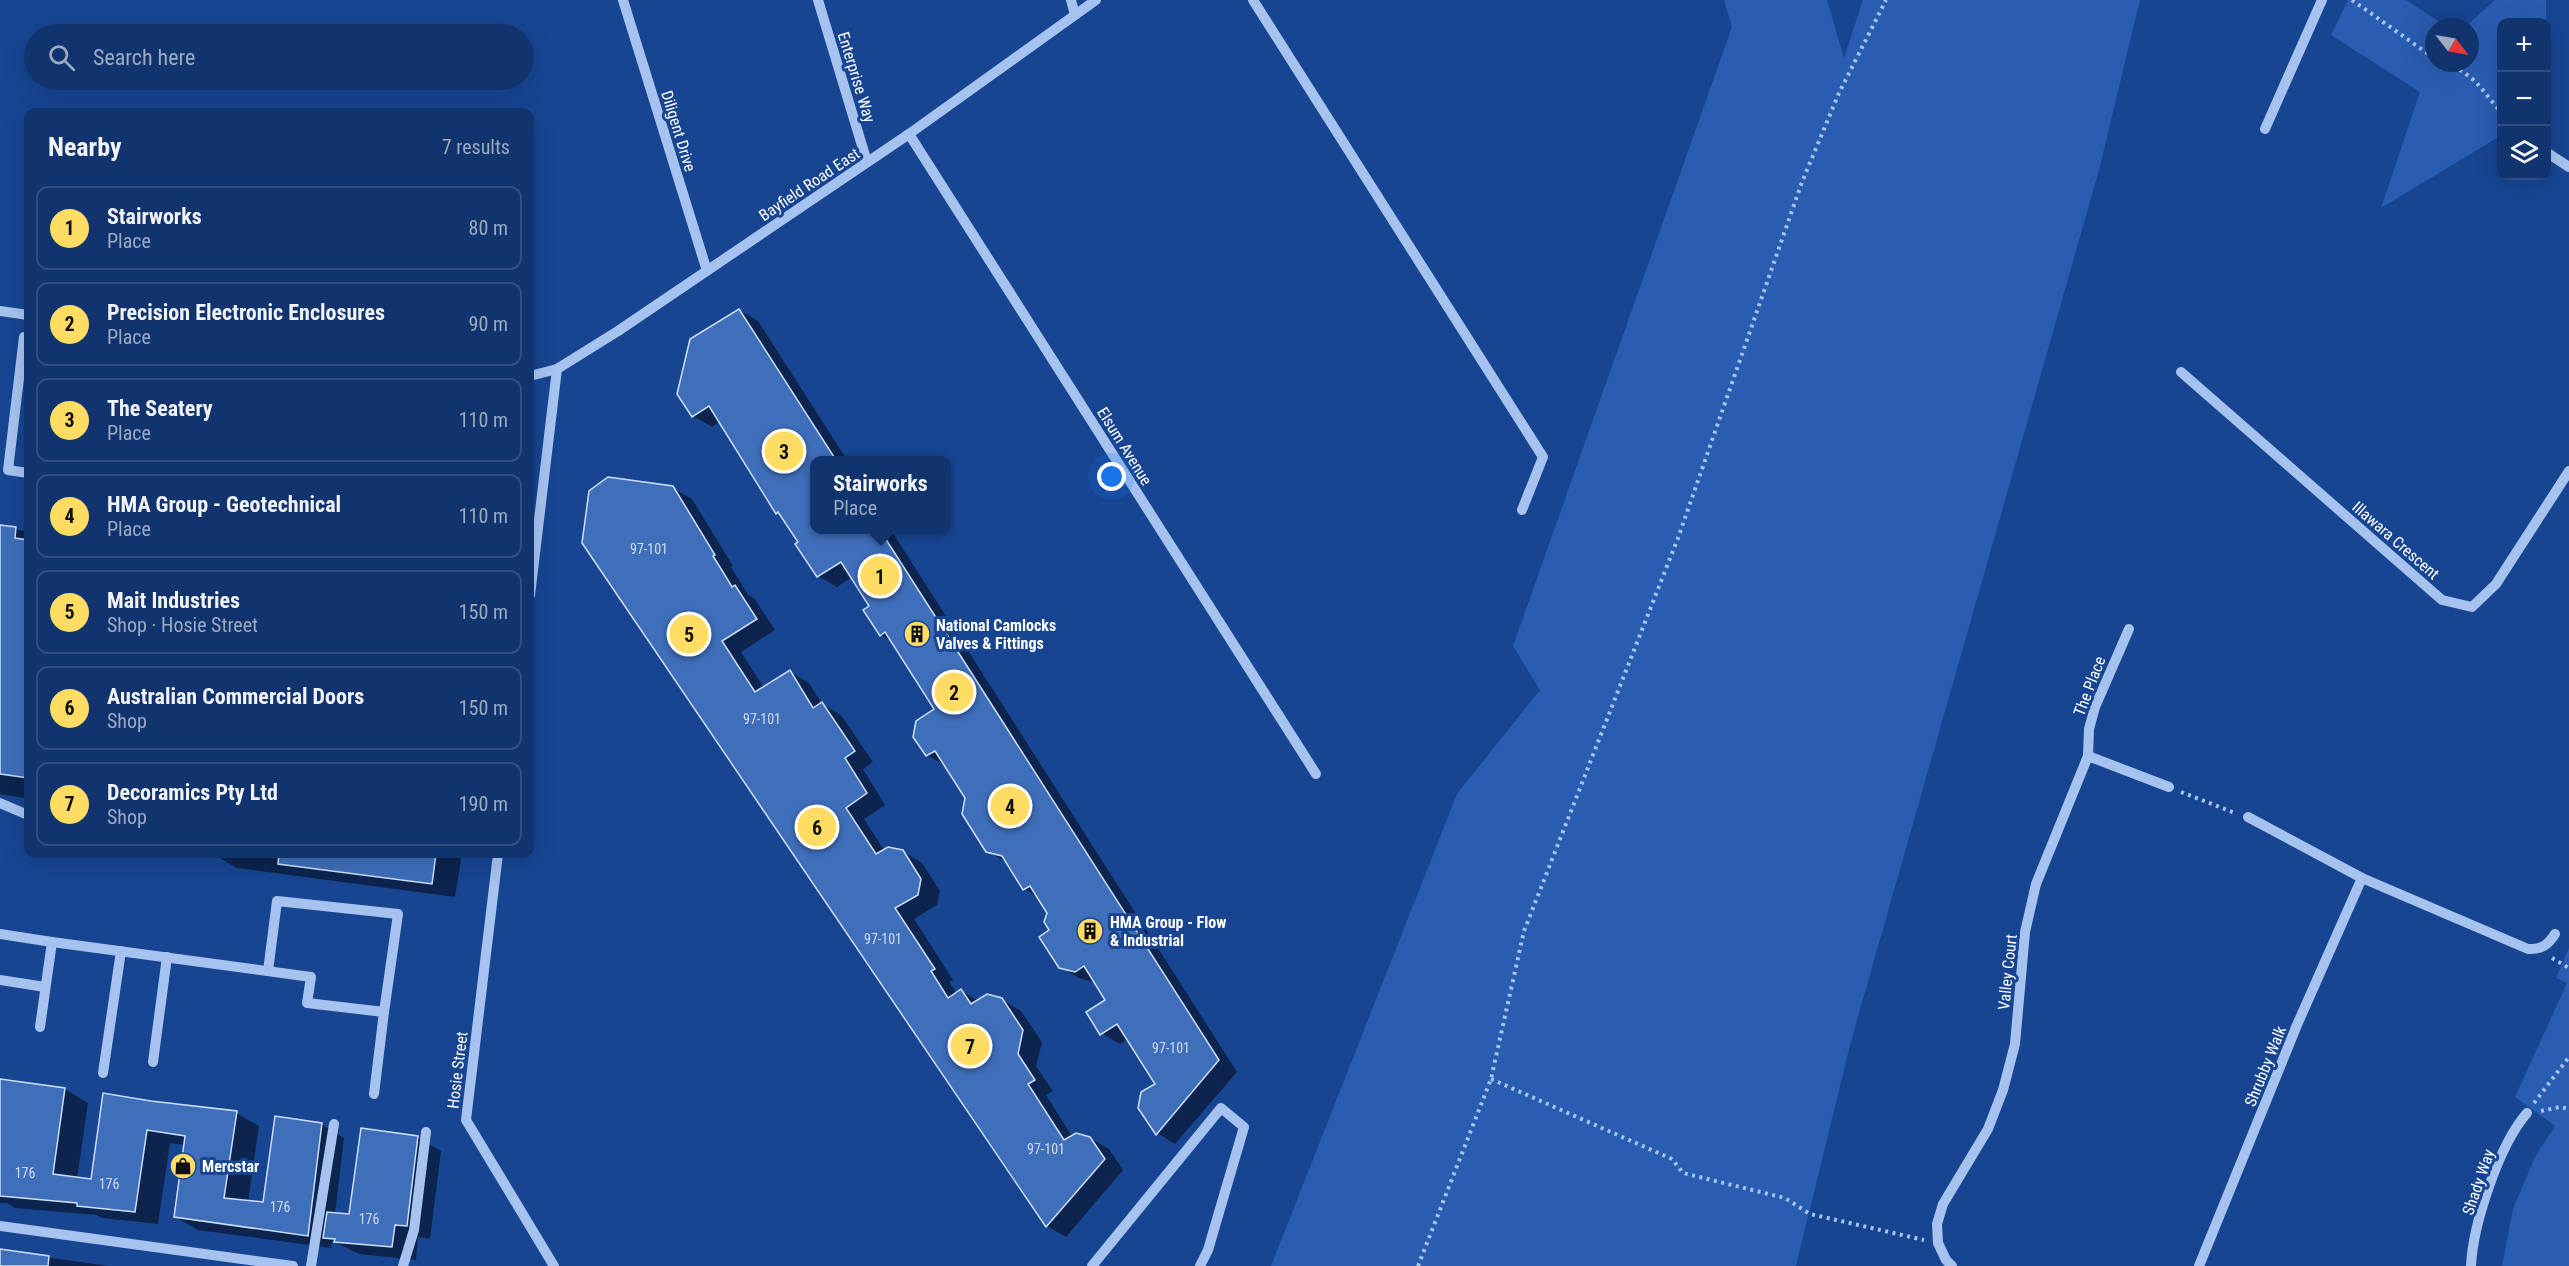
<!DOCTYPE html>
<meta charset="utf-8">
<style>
body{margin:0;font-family:"Roboto Condensed",sans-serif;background:#1a3c73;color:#f1f3f6}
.controls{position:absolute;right:18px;top:18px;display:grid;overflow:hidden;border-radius:12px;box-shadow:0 6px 24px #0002}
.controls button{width:54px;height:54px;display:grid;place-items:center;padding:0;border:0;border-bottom:2px solid #304f81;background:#11346e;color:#f1f3f6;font:30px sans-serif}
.compass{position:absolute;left:2425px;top:18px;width:54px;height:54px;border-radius:50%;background:#11346e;box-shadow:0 6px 24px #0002;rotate:121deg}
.you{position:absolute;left:1112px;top:477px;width:21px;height:21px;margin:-15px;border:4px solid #fff;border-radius:50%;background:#1a73e8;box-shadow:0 0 0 9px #1a73e833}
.badge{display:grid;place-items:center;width:39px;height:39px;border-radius:50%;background:#ffdd65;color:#111;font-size:20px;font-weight:700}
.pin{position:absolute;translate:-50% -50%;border:3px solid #fff;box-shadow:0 2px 6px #0006}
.popup{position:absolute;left:810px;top:456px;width:141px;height:78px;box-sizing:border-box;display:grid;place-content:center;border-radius:12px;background:#11346e;filter:drop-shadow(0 2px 4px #0005);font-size:20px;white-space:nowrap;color:#9caac2}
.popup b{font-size:22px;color:#f1f3f6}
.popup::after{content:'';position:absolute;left:50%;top:100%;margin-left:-12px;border:12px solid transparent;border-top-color:#11346e}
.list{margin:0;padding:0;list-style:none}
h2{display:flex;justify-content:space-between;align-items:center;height:78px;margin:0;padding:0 24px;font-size:26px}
h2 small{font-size:20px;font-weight:400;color:#9caac2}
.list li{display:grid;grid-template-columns:39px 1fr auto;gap:18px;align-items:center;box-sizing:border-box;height:84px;margin:0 12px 12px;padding:0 12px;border:2px solid #304f81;border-radius:12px}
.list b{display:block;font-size:22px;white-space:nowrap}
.list p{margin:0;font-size:20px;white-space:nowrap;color:#9caac2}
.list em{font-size:20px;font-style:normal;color:#9caac2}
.icon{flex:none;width:33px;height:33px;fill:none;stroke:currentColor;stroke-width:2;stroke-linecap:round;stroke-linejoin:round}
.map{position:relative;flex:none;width:2569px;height:1266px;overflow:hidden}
.search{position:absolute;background:#11346e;box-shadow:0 6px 24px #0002;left:24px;top:24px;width:510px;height:66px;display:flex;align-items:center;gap:15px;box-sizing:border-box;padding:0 21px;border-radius:33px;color:#9caac2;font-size:22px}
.panel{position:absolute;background:#11346e;box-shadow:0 6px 24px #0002;left:24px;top:108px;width:510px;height:750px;border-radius:12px}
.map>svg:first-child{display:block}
.green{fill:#295db1}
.shadow{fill:#0007}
.building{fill:#3f6eba;stroke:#cddffb;stroke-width:1.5}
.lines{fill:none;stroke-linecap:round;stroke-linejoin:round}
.path{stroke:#a6c3f0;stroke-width:4;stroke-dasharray:3 4.5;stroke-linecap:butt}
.minor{stroke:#a6c3f0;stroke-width:10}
.labels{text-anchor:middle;stroke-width:6;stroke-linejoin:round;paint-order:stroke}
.number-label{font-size:14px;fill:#cfdbee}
.street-label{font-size:16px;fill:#fff;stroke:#174592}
.poi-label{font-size:16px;font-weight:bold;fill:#fff;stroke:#174592;text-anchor:start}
</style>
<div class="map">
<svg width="2569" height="1266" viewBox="0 0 2569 1266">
<rect width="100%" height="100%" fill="#174592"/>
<!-- green -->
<g class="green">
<path d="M1724,0H1827L1844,58L1863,0H2140L2099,170L1850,1045L1796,1266H1271L1457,794L1540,690L1513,646L1732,27Z"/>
<path d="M2348,0H2406L2447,27H2434V63H2470V27H2465L2495,0H2546V22H2502V129L2497,138L2381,208L2420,92L2331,35Z"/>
<path d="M2569,948V1266H2502L2513,1209L2536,1155L2555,1126L2515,1097L2567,983L2556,978Z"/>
</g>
<!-- shadow -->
<g class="shadow">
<path d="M739,310L758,321L847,460H814V530H891L1237,1072L1175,1144L1157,1133V1085L1128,1039L1120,1044L1101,1033L1107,1000L1094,982L1079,978L1060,967L1048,912L1038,897L1025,889L1006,862L987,851L967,798L946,766L927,755L936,710L893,642L881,635L871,606L852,577L837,587L818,576L783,516L777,513L720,421L712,427L693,416Z"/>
<path d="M672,488L692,499L733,566L731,567L742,585L748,595L754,598L775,630L741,652L764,688L790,672L809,683L822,704L841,715L873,762L863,769L885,805L864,819L884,850L902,851L922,863L940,891L937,905L914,919L953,980L949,982L957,994L961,991L979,1001L1001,999L1021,1011L1042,1042L1036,1066L1053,1091L1046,1095L1072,1136L1090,1138L1109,1149L1123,1170L1066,1237L1047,1226L584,543Z"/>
<path d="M0,527L28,531V787L25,786L24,798L0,794Z"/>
<path d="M213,854H462L455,897L237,868Z"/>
<path d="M0,1081L65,1089L88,1103L77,1179L92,1181L150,1103L236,1113L259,1126L248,1202L264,1204L321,1124L344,1138L335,1214L350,1216L417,1137L441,1151L430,1239L418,1237L416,1260L359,1254L332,1241L331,1248L198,1230L175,1217L185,1145L170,1143L158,1224L102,1218L96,1215L15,1208L7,1203H0Z"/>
<path d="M0,1251L110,1266H0Z"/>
</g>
<!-- building -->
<g class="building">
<path d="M739,309L836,460H814V530H880L1219,1060L1156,1135L1138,1108L1141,1092L1155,1084L1117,1024L1100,1035L1086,1012L1105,1000L1084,966L1075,972L1059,968L1039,937L1049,930L1044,922L1047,913L1030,886L1023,890L1002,856L986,852L962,814L965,798L935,751L926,756L913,737L916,721L934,709L885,632L880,636L863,610L869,606L841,562L817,577L795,544L798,542L778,512L776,514L709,406L692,417L677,394L690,339Z"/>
<path d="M608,477L673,486L715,555L713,556L723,572L732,587L735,585L757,619L722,641L755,692L790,670L813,708L822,702L855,751L845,758L867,793L846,808L876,854L888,847L903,850L921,879L918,895L895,908L935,969L931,971L948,998L961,989L971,1004L987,994L1002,998L1023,1030L1018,1054L1035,1080L1028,1084L1064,1140L1076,1133L1090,1137L1105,1159L1046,1227L582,543L589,491Z"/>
<path d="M0,525L16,527L15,538L28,540V778L0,774Z"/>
<path d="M279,854H436L432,884L278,864Z"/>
<path d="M0,1079L65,1088L53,1174L91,1179L103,1093L151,1101L237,1111L224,1198L263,1202L275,1116L322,1123L308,1236L174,1217L185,1136L147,1130L135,1212L77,1206V1203L0,1196Z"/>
<path d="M361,1128L418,1136L407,1226L395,1225L392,1247L334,1242L335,1239L323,1238L327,1212L349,1214Z"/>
<path d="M0,1249L49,1256L48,1266H0Z"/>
</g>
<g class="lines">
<!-- path -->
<g class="path">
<path d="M2352,0L2434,58"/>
<path d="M2446,63C2478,77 2480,89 2502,113"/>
<path d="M2181,792L2235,813"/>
<path d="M2552,958L2569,968"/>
<path d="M1491,1079L1672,1159L1683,1173L1785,1198L1810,1214L1924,1240"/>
<path d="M2534,1103L2569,1057"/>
<path d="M2541,1111L2560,1107L2569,1109"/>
<path d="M1418,1266L1491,1079L1524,931L1678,538L1802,182L1839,93L1886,0"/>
</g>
<!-- minor -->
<g class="minor">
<path d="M623,0L707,271"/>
<path d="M818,0L867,162"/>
<path d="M1071,0L1075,15"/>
<path d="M1253,0L1543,457L1522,510"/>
<path d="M2265,129L2322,0"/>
<path d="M909,134L1316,774"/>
<path d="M2546,152L2569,167"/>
<path d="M0,311L28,315"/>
<path d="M24,337L8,470L28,473"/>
<path d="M2181,372L2442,600L2472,607L2496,584L2569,471"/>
<path d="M530,376L557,369L618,331L909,134L1096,0"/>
<path d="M530,595L557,369"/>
<path d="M2088,756L2089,729L2095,707L2129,629"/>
<path d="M0,803L28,815"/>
<path d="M2248,817L2362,878L2528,949C2541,950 2548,945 2555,934"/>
<path d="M498,854L466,1120L554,1266"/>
<path d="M0,934L52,942L40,1027"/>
<path d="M52,942L311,977L307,1003L384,1012L374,1094"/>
<path d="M268,971L277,901L398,914L384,1012"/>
<path d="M0,980L45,987"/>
<path d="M153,1062L167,957"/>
<path d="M103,1073L121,951"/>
<path d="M0,1226L293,1266"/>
<path d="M311,1266L334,1124"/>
<path d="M403,1266L414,1230L426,1132"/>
<path d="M1092,1266L1221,1108L1244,1127L1208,1250L1200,1266"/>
<path d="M1952,1266L1946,1260L1938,1243L1937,1224L1943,1204L1988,1129L2003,1090L2015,1044L2025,932L2036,884L2088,756L2169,787"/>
<path d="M2199,1266L2297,1025L2362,878"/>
<path d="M2471,1266C2473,1224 2499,1145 2527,1113"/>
</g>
</g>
<!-- icons -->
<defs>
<symbol id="building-disc" viewBox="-11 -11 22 22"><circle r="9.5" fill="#ffdd65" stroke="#174592"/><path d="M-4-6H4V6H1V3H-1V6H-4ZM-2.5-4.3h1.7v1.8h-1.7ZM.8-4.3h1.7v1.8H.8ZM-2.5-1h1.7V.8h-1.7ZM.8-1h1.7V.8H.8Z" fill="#111"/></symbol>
<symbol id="shop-disc" viewBox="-11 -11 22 22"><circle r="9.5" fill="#ffdd65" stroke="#174592"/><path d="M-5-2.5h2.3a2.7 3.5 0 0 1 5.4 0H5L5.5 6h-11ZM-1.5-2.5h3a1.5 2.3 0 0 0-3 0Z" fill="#111"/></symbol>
</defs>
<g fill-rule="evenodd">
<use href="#building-disc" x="902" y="619" width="30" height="30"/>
<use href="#building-disc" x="1075" y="916" width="30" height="30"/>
<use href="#shop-disc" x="168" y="1151" width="30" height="30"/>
</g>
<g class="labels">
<!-- number labels -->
<g class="number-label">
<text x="649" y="554">97-101</text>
<text x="762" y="724">97-101</text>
<text x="883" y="944">97-101</text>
<text x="1171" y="1053">97-101</text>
<text x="1046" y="1154">97-101</text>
<text x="25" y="1178">176</text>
<text x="109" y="1189">176</text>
<text x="280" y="1212">176</text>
<text x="369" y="1224">176</text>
</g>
<!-- street labels -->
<g class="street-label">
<text transform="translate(857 77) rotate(73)" y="6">Enterprise Way</text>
<text transform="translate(679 131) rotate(73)" y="6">Diligent Drive</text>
<text transform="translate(809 184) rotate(-34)" y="6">Bayfield Road East</text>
<text transform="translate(1125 446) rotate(58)" y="6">Elsum Avenue</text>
<text transform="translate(2396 540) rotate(41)" y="6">Illawara Crescent</text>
<text transform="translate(2089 686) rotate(-69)" y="6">The Place</text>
<text transform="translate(2007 972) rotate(-84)" y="6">Valley Court</text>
<text transform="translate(2265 1066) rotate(-68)" y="6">Shrubby Walk</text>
<text transform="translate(457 1070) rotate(-83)" y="6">Hosie Street</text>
<text transform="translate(2478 1182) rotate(-71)" y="6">Shady Way</text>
</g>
<!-- poi labels -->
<g class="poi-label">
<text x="936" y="631">National Camlocks<tspan x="936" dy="18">Valves &amp; Fittings</tspan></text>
<text x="1110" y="928">HMA Group - Flow<tspan x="1110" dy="18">&amp; Industrial</tspan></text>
<text x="202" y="1172">Mercstar</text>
</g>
</g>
</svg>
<div class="controls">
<button>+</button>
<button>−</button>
<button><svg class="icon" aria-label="layers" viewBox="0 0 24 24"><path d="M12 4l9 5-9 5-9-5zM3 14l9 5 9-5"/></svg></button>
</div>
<svg class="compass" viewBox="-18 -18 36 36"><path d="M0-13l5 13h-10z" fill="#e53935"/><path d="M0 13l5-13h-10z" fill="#9caac2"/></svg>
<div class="you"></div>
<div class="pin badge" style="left:880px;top:576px">1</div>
<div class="popup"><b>Stairworks</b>Place</div>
<div class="pin badge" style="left:954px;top:692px">2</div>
<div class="pin badge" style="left:784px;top:451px">3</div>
<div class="pin badge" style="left:1010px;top:806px">4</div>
<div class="pin badge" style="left:689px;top:634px">5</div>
<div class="pin badge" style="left:817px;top:827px">6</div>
<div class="pin badge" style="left:970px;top:1046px">7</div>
<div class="search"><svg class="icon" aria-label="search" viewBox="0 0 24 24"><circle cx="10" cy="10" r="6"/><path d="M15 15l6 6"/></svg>Search here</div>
<section class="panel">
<h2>Nearby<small>7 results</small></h2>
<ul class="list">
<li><span class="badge">1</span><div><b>Stairworks</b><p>Place</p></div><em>80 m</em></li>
<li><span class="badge">2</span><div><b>Precision Electronic Enclosures</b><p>Place</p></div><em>90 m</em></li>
<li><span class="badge">3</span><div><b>The Seatery</b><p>Place</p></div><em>110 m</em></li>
<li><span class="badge">4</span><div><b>HMA Group - Geotechnical</b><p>Place</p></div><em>110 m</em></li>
<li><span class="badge">5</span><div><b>Mait Industries</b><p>Shop · Hosie Street</p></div><em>150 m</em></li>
<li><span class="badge">6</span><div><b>Australian Commercial Doors</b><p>Shop</p></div><em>150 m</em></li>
<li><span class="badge">7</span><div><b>Decoramics Pty Ltd</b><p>Shop</p></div><em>190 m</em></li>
</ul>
</section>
</div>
